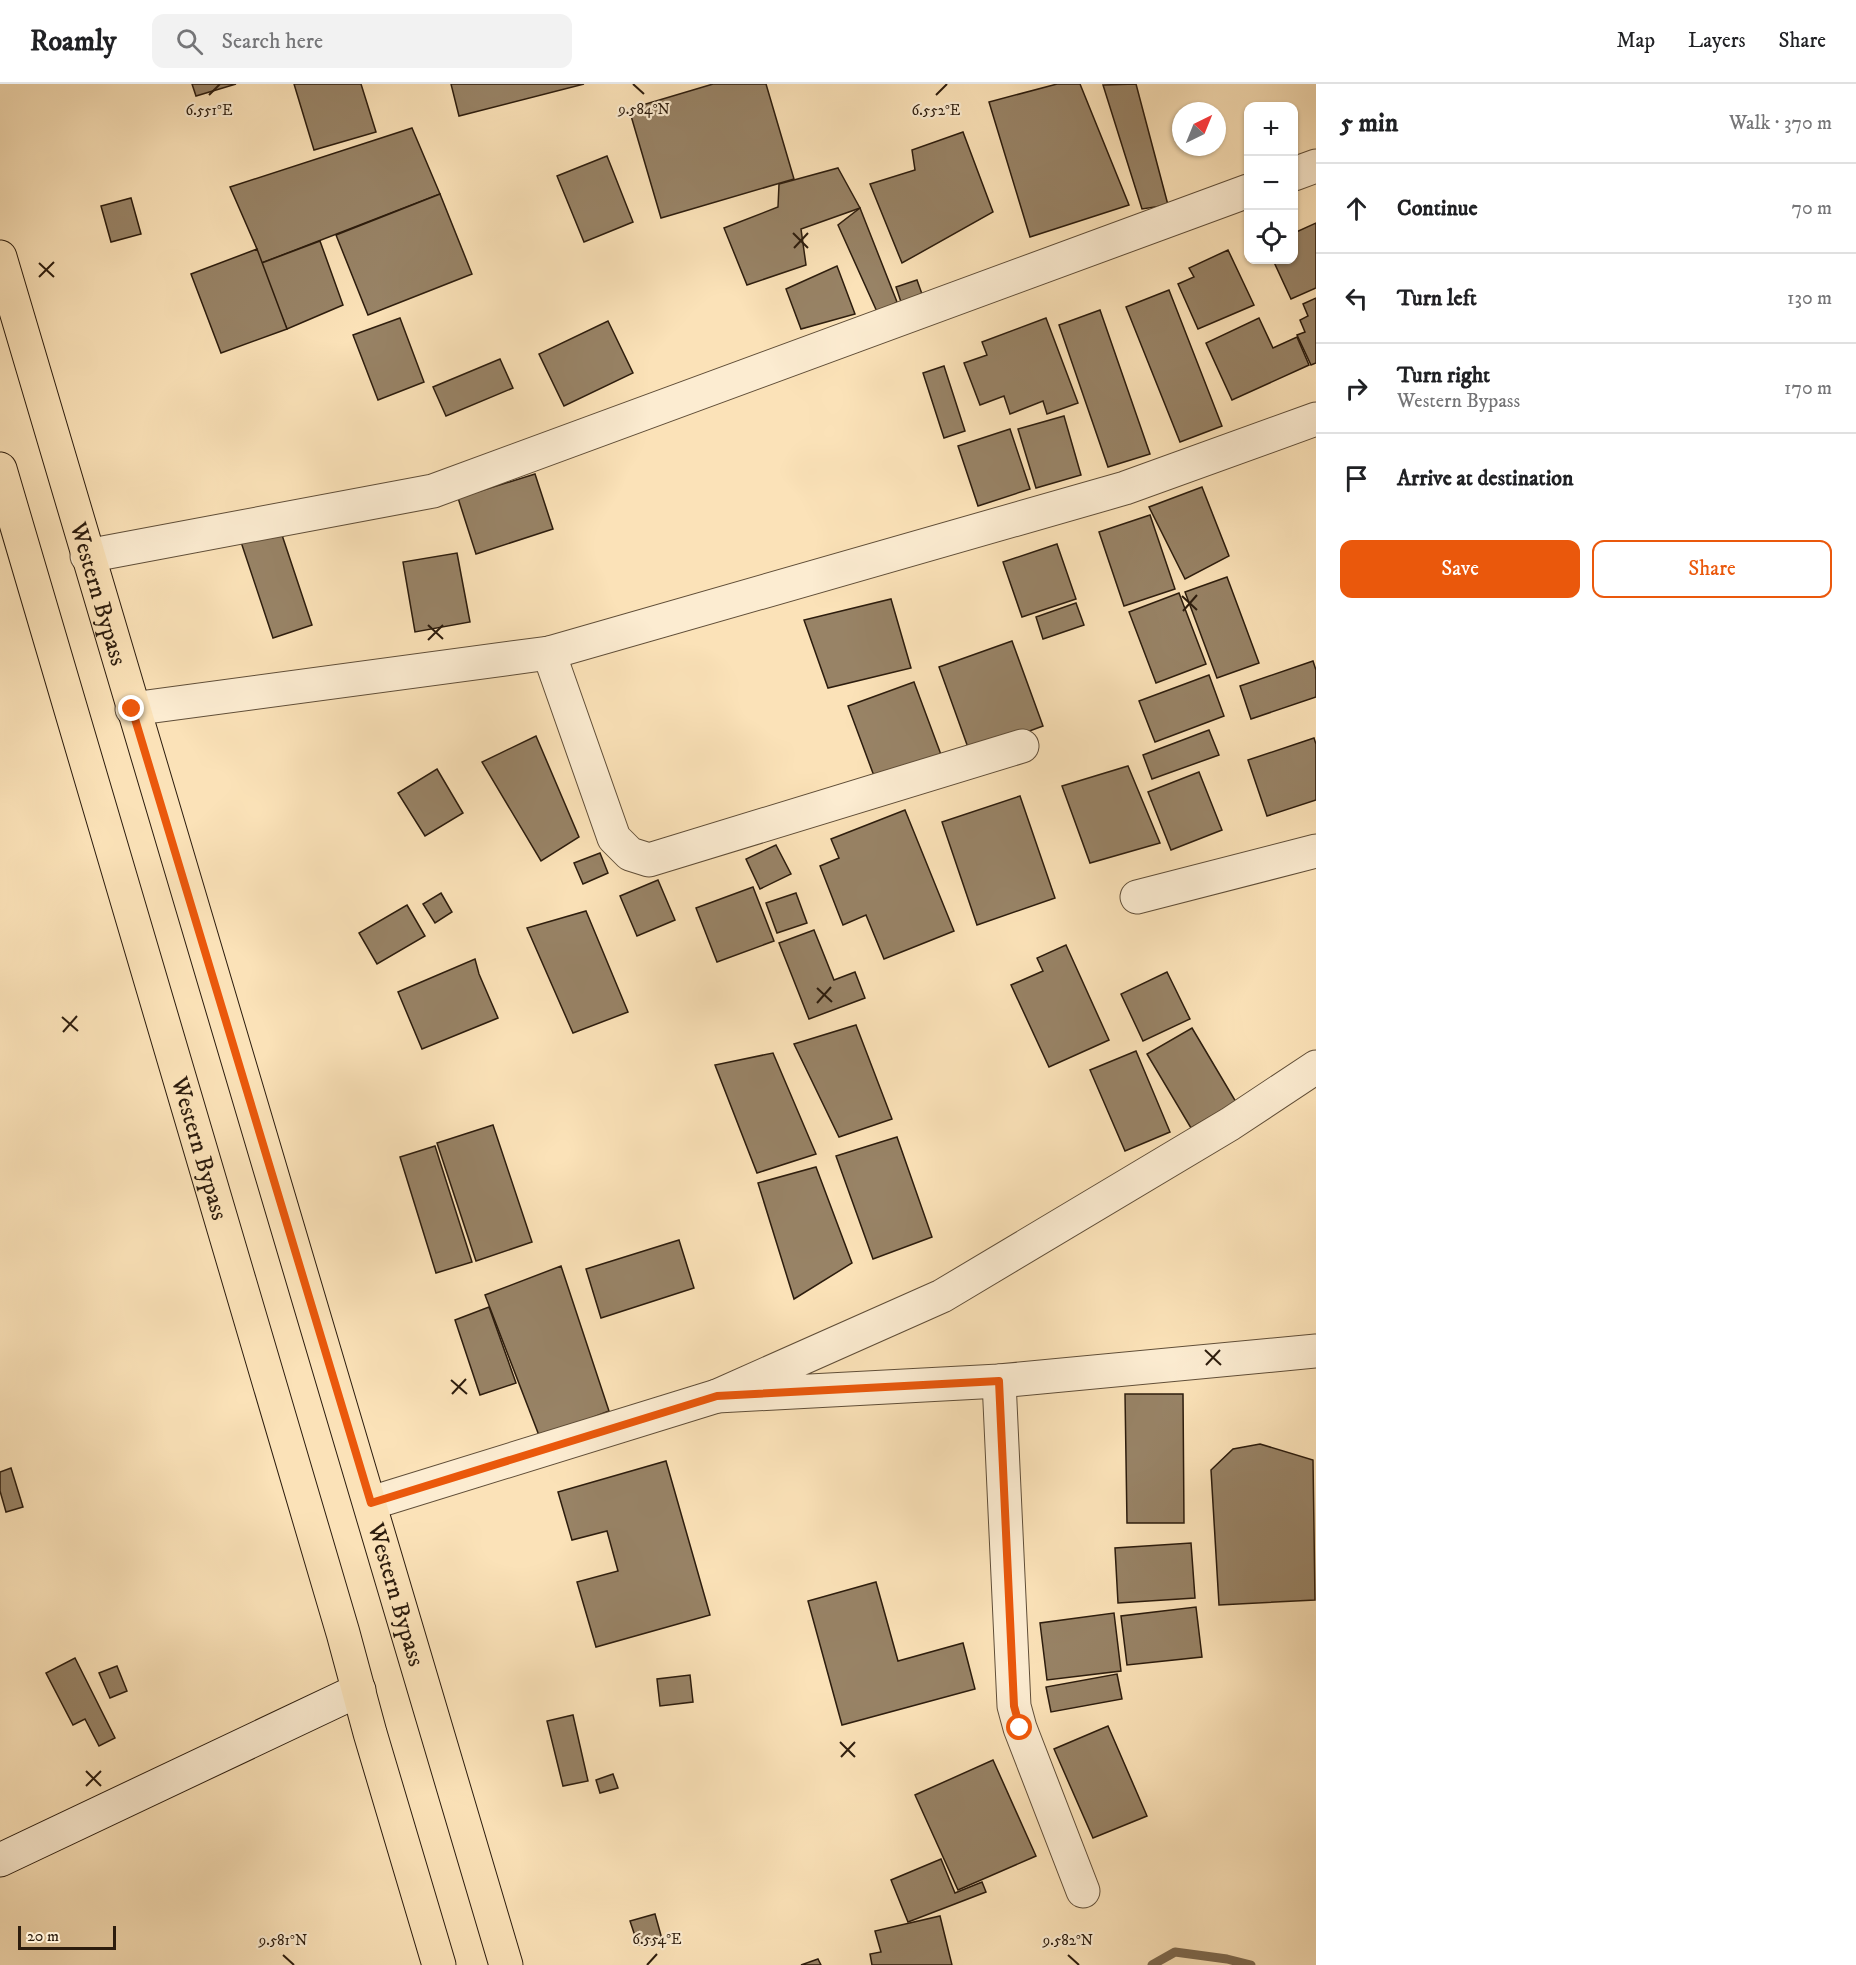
<!DOCTYPE html>
<meta charset="utf-8">
<style>
body{margin:0;font-family:"IM FELL DW Pica",serif;background:#f2f2f2;color:#202124}
.controls{position:absolute;right:18px;top:18px;display:grid;overflow:hidden;border-radius:12px;box-shadow:0 2px 4px #0004}
.controls button{width:54px;height:54px;display:grid;place-items:center;padding:0;border:0;border-bottom:2px solid #e0e0e0;background:#fff;color:#202124;font:30px sans-serif}
.compass{position:absolute;left:1172px;top:18px;width:54px;height:54px;border-radius:50%;background:#fff;box-shadow:0 2px 4px #0004;rotate:43deg}
.scale{position:absolute;left:18px;bottom:15px;width:98px;box-sizing:border-box;padding-left:6px;border:3px solid #2c1c0d;border-top:0;font-size:16px;line-height:21px;white-space:nowrap;color:#2c1c0d;-webkit-text-stroke:4px #fcecd1;paint-order:stroke}
.stop{position:absolute;width:18px;height:18px;margin:-14px;border:4px solid #ea580c;border-radius:50%;background:#fff}
.stop.end{background:#ea580c;border-color:#fff;box-shadow:0 2px 6px #0008}
.list{margin:0;padding:0;list-style:none}
h2{display:flex;justify-content:space-between;align-items:center;height:78px;margin:0;padding:0 24px;font-size:26px}
h2 small{font-size:20px;font-weight:400;color:#757577}
.list li{display:grid;grid-template-columns:39px 1fr auto;gap:18px;align-items:center;box-sizing:border-box;height:90px;padding:0 24px;border-top:2px solid #e0e0e0}
.list b{display:block;font-size:22px;white-space:nowrap}
.list p{margin:0;font-size:20px;white-space:nowrap;color:#757577}
.list em{font-size:20px;font-style:normal;color:#757577}
.actions{display:flex;gap:12px;padding:18px 24px}
.actions a{flex:1;padding:14px 0;border:2px solid #ea580c;border-radius:12px;text-align:center;font-size:21px;color:#ea580c}
.actions .main{background:#ea580c;color:#fff}
.icon{flex:none;width:33px;height:33px;fill:none;stroke:currentColor;stroke-width:2;stroke-linecap:round;stroke-linejoin:round}
.map{position:relative;flex:none;width:1316px;height:1881px;overflow:hidden}
header{display:flex;align-items:center;gap:36px;box-sizing:border-box;height:84px;padding:0 30px;background:#fff;border-bottom:2px solid #e0e0e0}
header strong{font-size:28px}
nav{display:flex;gap:33px;margin-inline-start:auto;font-size:21px}
.search{width:420px;height:54px;background:#f2f2f2;display:flex;align-items:center;gap:15px;box-sizing:border-box;padding:0 21px;border-radius:12px;color:#757577;font-size:22px}
main{display:flex}
aside{flex:1;background:#fff}
.map>svg:first-child{display:block}
.lines{fill:none;stroke-linecap:round;stroke-linejoin:round}
.stream{stroke:#7e6b51;stroke-width:9}
.building{fill:#988366;stroke:#2c1c0d;stroke-width:1.5}
.street-casing{stroke:#604e38;stroke-width:35}
.secondary-casing{stroke:#2c1c0d;stroke-width:35}
.primary-casing{stroke:#2c1c0d;stroke-width:35}
.street{stroke:#fcecd1;stroke-width:33}
.secondary{stroke:#fcecd1;stroke-width:33}
.primary{stroke:#fbe2b8;stroke-width:33}
.route{stroke:#ea580c;stroke-width:8}
.ticks{fill:none;stroke:#2c1c0d;stroke-width:2}
.labels{text-anchor:middle;stroke-width:4.5;stroke-linejoin:round;paint-order:stroke}
.street-label{font-size:24px;fill:#2c1c0d;stroke:#fcecd1}
.ticks-label{font-size:15px;text-anchor:middle;fill:#2c1c0d;stroke:#fcecd1;stroke-width:4.5;stroke-linejoin:round;paint-order:stroke}
</style>
<header>
<strong>Roamly</strong>
<div class="search"><svg class="icon" aria-label="search" viewBox="0 0 24 24"><circle cx="10" cy="10" r="6"/><path d="M15 15l6 6"/></svg>Search here</div>
<nav><a>Map</a><a>Layers</a><a>Share</a></nav>
</header>
<main>
<div class="map">
<svg width="1316" height="1881" viewBox="0 0 1316 1881">
<rect width="100%" height="100%" fill="#fbe2b8"/>
<filter id="stains"><feTurbulence type="fractalNoise" baseFrequency=".00333" numOctaves="4"/><feColorMatrix values="0 0 0 0 .2 0 0 0 0 .09 0 0 0 0 .02 0 0 0 .5 -.17"/></filter>
<radialGradient id="worn" r=".72"><stop offset=".6" stop-color="#630" stop-opacity="0"/><stop offset="1" stop-color="#630" stop-opacity=".3"/></radialGradient>
<g class="lines">
<!-- stream -->
<path class="stream" d="M1152,1881L1175,1868L1227,1875L1251,1881"/>
</g>
<!-- building -->
<g class="building">
<path d="M192,0H236L196,12Z"/>
<path d="M294,0H361L376,48L314,66Z"/>
<path d="M451,0H584L459,32Z"/>
<path d="M713,0H766L794,95L661,134L629,25Z"/>
<path d="M1057,0H1080L1129,121L1030,153L989,18Z"/>
<path d="M1136,0L1168,121L1142,125L1103,1Z"/>
<path d="M412,44L440,110L259,180L257,165L230,103Z"/>
<path d="M963,48L993,128L902,179L870,100L915,86L912,66Z"/>
<path d="M607,72L633,138L584,158L557,92Z"/>
<path d="M838,84L860,124L801,145L806,181L747,201L724,144L778,123L779,100Z"/>
<path d="M440,110L472,190L368,231L336,151Z"/>
<path d="M131,114L141,150L111,158L101,122Z"/>
<path d="M860,124L897,218L878,230L838,141Z"/>
<path d="M1316,139V204L1291,215L1273,176H1294V149Z"/>
<path d="M320,157L343,221L287,245L259,180Z"/>
<path d="M257,165L287,245L221,269L191,190Z"/>
<path d="M1228,166L1254,221L1198,245L1178,200L1194,193L1189,184Z"/>
<path d="M837,182L855,230L801,245L786,205Z"/>
<path d="M917,196L922,210L901,218L896,203Z"/>
<path d="M1169,206L1222,342L1180,358L1126,223Z"/>
<path d="M1316,214V279L1311,281L1297,251L1305,248L1300,236L1308,232L1303,220Z"/>
<path d="M1100,226L1150,370L1108,383L1059,241Z"/>
<path d="M400,234L424,298L378,316L353,251Z"/>
<path d="M1046,234L1078,319L1047,330L1043,317L1010,330L1004,312L980,321L964,279L987,271L982,258Z"/>
<path d="M1259,234L1273,264L1297,253L1309,281L1232,316L1206,259Z"/>
<path d="M608,237L633,289L564,322L539,270Z"/>
<path d="M500,275L513,304L446,332L433,303Z"/>
<path d="M944,282L965,347L944,354L923,289Z"/>
<path d="M1064,332L1081,391L1036,404L1018,345Z"/>
<path d="M1010,345L1030,405L978,422L958,362Z"/>
<path d="M535,390L553,445L476,470L458,414Z"/>
<path d="M1202,403L1229,472L1185,495L1149,423Z"/>
<path d="M1150,431L1175,505L1124,522L1099,448Z"/>
<path d="M280,445L312,541L273,554L241,458Z"/>
<path d="M1057,460L1076,515L1022,533L1003,478Z"/>
<path d="M457,469L470,538L415,548L403,478Z"/>
<path d="M1227,493L1259,579L1217,594L1185,508Z"/>
<path d="M1179,509L1206,580L1156,599L1129,528Z"/>
<path d="M891,515L911,584L828,604L804,536Z"/>
<path d="M1076,519L1084,541L1043,555L1036,533Z"/>
<path d="M1012,557L1043,642L970,669L939,583Z"/>
<path d="M1313,577L1316,586V613L1251,635L1240,602Z"/>
<path d="M1209,591L1224,632L1155,658L1139,617Z"/>
<path d="M914,598L943,676L877,700L848,622Z"/>
<path d="M1209,646L1219,671L1152,695L1143,671Z"/>
<path d="M536,652L579,753L541,777L482,678Z"/>
<path d="M1314,654L1316,660V716L1267,732L1248,676Z"/>
<path d="M1128,682L1160,759L1090,779L1062,702Z"/>
<path d="M437,685L463,729L425,752L398,709Z"/>
<path d="M1199,688L1222,746L1171,766L1148,708Z"/>
<path d="M1020,712L1055,814L977,841L942,738Z"/>
<path d="M905,726L954,847L884,875L866,831L843,841L820,782L839,774L831,755Z"/>
<path d="M776,761L791,790L760,805L746,775Z"/>
<path d="M600,769L608,789L583,800L574,779Z"/>
<path d="M658,796L675,836L637,852L620,812Z"/>
<path d="M753,803L774,857L717,878L696,824Z"/>
<path d="M441,809L452,828L435,839L423,820Z"/>
<path d="M796,809L807,839L777,849L766,819Z"/>
<path d="M407,821L425,852L377,880L359,849Z"/>
<path d="M586,827L628,928L573,949L527,844Z"/>
<path d="M814,846L834,896L855,888L865,914L809,935L779,859Z"/>
<path d="M1066,861L1109,956L1049,983L1011,901L1043,887L1037,874Z"/>
<path d="M475,875L479,890L498,934L422,965L398,908Z"/>
<path d="M1167,888L1190,935L1143,957L1121,910Z"/>
<path d="M856,941L892,1035L839,1053L794,960Z"/>
<path d="M1192,944L1236,1018L1191,1044L1147,970Z"/>
<path d="M1136,967L1170,1048L1125,1067L1090,986Z"/>
<path d="M773,969L816,1070L757,1089L715,981Z"/>
<path d="M493,1041L532,1158L476,1177L437,1059Z"/>
<path d="M897,1053L932,1153L873,1175L836,1072Z"/>
<path d="M435,1062L472,1178L436,1189L400,1073Z"/>
<path d="M816,1083L852,1179L794,1215L758,1099Z"/>
<path d="M679,1156L694,1204L601,1234L586,1185Z"/>
<path d="M561,1182L609,1327L540,1354L485,1211Z"/>
<path d="M489,1223L516,1299L480,1311L455,1236Z"/>
<path d="M1125,1310H1183L1184,1439H1127Z"/>
<path d="M1260,1360L1313,1376L1315,1516L1219,1521L1211,1386L1233,1365Z"/>
<path d="M666,1377L710,1531L596,1563L577,1498L618,1487L607,1447L572,1456L558,1408Z"/>
<path d="M11,1384L23,1423L6,1428L0,1407V1388Z"/>
<path d="M1191,1459L1195,1514L1118,1519L1115,1464Z"/>
<path d="M876,1498L898,1577L963,1559L975,1605L842,1641L808,1517Z"/>
<path d="M1196,1523L1202,1573L1127,1581L1121,1532Z"/>
<path d="M1114,1529L1121,1587L1047,1596L1040,1539Z"/>
<path d="M75,1574L115,1654L99,1662L85,1635L73,1641L46,1589Z"/>
<path d="M117,1582L127,1607L110,1614L99,1589Z"/>
<path d="M1117,1590L1122,1615L1051,1628L1046,1603Z"/>
<path d="M690,1591L693,1618L660,1622L657,1595Z"/>
<path d="M573,1631L588,1697L563,1702L547,1637Z"/>
<path d="M1108,1642L1147,1732L1093,1754L1054,1665Z"/>
<path d="M993,1676L1036,1772L958,1806L915,1711Z"/>
<path d="M613,1690L618,1704L600,1709L596,1696Z"/>
<path d="M941,1775L955,1809L982,1798L986,1808L908,1838L891,1796Z"/>
<path d="M655,1830L662,1855L638,1861L630,1837Z"/>
<path d="M940,1832L952,1881H872L870,1870L881,1868L875,1847Z"/>
<path d="M818,1875L821,1881H801Z"/>
</g>
<g class="lines">
<defs>
<g id="street">
<path d="M1294,90L1316,82"/>
<path d="M87,472L433,407L1248,107"/>
<path d="M549,569L614,754L630,770L649,776L1022,662"/>
<path d="M132,625L549,569L1125,404L1316,335"/>
<path d="M1137,813L1316,767"/>
<path d="M1316,983L1230,1040L942,1212L717,1312L999,1297L1316,1267"/>
<path d="M999,1297L1014,1622L1020,1644L1083,1807"/>
<path d="M371,1419L717,1312"/>
</g>
<path id="secondary" d="M0,1776L359,1606"/>
<g id="primary">
<path id="s1" d="M0,173C166,743 339,1311 506,1881"/>
<path id="s2" d="M0,385L343,1549L370,1649L439,1881"/>
</g>
</defs>
<!-- street casing -->
<use href="#street" class="street-casing"/>
<!-- secondary casing -->
<use href="#secondary" class="secondary-casing"/>
<!-- primary casing -->
<use href="#primary" class="primary-casing"/>
<!-- street -->
<use href="#street" class="street"/>
<!-- secondary -->
<use href="#secondary" class="secondary"/>
<!-- primary -->
<use href="#primary" class="primary"/>
</g>
<g class="lines">
<!-- route -->
<path class="route" d="M132,625L371,1419L717,1312L999,1297L1014,1622L1020,1644"/>
</g>
<!-- ticks -->
<path class="ticks" d="M633,0L644,10M209,11L220,0M936,11L947,0M793,149L808,164M794,164L808,149M39,179L54,193M39,193L54,178M1182,512L1197,526M1183,527L1197,511M428,541L443,555M428,556L443,541M817,904L832,918M817,919L831,903M62,933L78,947M63,948L77,932M1205,1266L1221,1281M1206,1281L1220,1266M451,1296L467,1310M452,1310L466,1295M840,1658L855,1673M841,1673L855,1658M86,1687L101,1702M86,1702L101,1687M283,1871L294,1881M1068,1871L1079,1881M647,1881L657,1870"/>
<g class="labels">
<!-- street labels -->
<g class="street-label">
<text dy="8" stroke="none"><textPath href="#s1" startOffset="351">Western Bypass</textPath></text>
<text dy="8" stroke="none"><textPath href="#s2" startOffset="708">Western Bypass</textPath></text>
<text dy="8" stroke="none"><textPath href="#s1" startOffset="1395">Western Bypass</textPath></text>
</g>
</g>
<g class="ticks-label">
<text x="644" y="30">9.584°N</text>
<text x="209" y="31">6.551°E</text>
<text x="936" y="31">6.552°E</text>
<text x="657" y="1860">6.554°E</text>
<text x="283" y="1861">9.581°N</text>
<text x="1068" y="1861">9.582°N</text>
</g>
<rect width="100%" height="100%" filter="url(#stains)"/>
<rect width="100%" height="100%" fill="url(#worn)"/>
</svg>
<div class="controls">
<button>+</button>
<button>−</button>
<button><svg class="icon" aria-label="locate" viewBox="0 0 24 24"><circle cx="12" cy="12" r="6"/><path d="M12 2v4M12 18v4M2 12h4M18 12h4"/></svg></button>
</div>
<svg class="compass" viewBox="-18 -18 36 36"><path d="M0-13l5 13h-10z" fill="#e53935"/><path d="M0 13l5-13h-10z" fill="#757577"/></svg>
<div class="scale">20 m</div>
<div class="stop" style="left:1020px;top:1644px"></div>
<div class="stop end" style="left:132px;top:625px"></div>
</div>
<aside>
<h2>5 min<small>Walk · 370 m</small></h2>
<ul class="list">
<li><svg class="icon" aria-label="ahead" viewBox="0 0 24 24"><path d="M12 20V5M6 11l6-6 6 6"/></svg><div><b>Continue</b></div><em>70 m</em></li>
<li><svg class="icon" aria-label="left" viewBox="0 0 24 24"><path d="M17 20v-9H6M10 6l-5 5 5 5"/></svg><div><b>Turn left</b></div><em>130 m</em></li>
<li><svg class="icon" aria-label="right" viewBox="0 0 24 24"><path d="M7 20v-9h11M14 6l5 5-5 5"/></svg><div><b>Turn right</b><p>Western Bypass</p></div><em>170 m</em></li>
<li><svg class="icon" aria-label="arrive" viewBox="0 0 24 24"><path d="M6 21V4h12l-3 4 3 4H6"/></svg><div><b>Arrive at destination</b></div></li>
</ul>
<div class="actions"><a class="main">Save</a><a>Share</a></div>
</aside>
</main>
